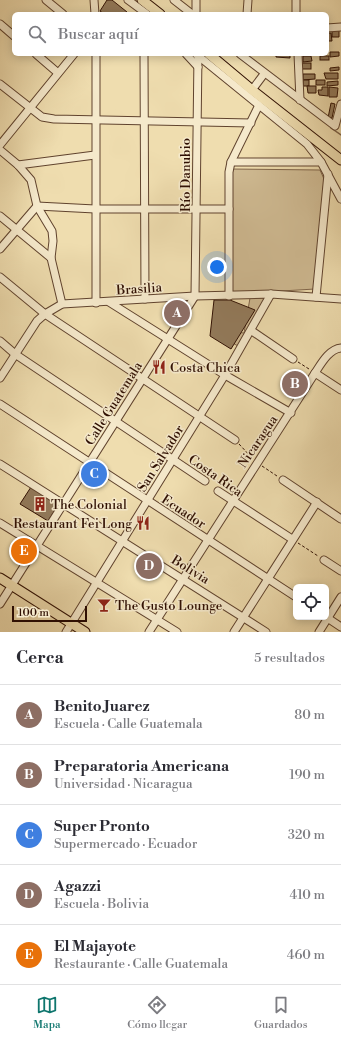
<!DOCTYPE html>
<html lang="es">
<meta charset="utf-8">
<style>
body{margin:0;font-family:"Libre Bodoni",serif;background:#f2f2f3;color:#2b2b33}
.controls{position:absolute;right:12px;bottom:12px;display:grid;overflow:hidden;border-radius:6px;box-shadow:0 2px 10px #0003}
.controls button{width:36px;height:36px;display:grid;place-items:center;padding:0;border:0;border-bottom:1px solid #e1e1e2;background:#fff;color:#2b2b33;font:20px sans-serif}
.scale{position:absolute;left:12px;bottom:10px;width:75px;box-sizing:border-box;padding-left:4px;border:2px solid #301003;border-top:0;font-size:11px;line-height:14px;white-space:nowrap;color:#301003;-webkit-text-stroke:3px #f5e9cb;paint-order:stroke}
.you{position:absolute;left:217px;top:267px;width:14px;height:14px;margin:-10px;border:3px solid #fff;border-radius:50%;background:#1a73e8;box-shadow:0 0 0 6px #1a73e833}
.badge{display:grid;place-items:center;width:26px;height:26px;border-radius:50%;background:#0f766e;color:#fff;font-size:13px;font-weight:700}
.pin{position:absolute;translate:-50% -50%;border:2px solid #fff;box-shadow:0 1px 4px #0006}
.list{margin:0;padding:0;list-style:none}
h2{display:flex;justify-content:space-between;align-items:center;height:52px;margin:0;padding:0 16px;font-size:17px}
h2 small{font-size:13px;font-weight:400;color:#7c7c81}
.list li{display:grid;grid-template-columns:26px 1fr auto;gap:12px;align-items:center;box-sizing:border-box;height:60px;padding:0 16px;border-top:1px solid #e1e1e2}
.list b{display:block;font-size:15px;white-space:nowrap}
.list p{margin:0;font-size:13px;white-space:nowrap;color:#7c7c81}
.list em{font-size:13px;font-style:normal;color:#7c7c81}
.icon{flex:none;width:22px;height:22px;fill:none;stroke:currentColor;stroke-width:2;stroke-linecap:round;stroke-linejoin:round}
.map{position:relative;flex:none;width:341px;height:632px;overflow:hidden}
.search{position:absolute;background:#fff;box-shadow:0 2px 10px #0003;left:12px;right:12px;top:12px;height:44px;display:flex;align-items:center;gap:10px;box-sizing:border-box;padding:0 14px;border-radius:6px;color:#7c7c81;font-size:15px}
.sheet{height:352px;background:#fff}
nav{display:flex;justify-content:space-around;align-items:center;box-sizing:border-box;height:56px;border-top:1px solid #e1e1e2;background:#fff;font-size:11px;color:#7c7c81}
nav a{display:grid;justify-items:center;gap:2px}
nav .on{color:#0f766e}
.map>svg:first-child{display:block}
.green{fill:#cfba92;stroke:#80654a}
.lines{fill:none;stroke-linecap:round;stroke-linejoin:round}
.stream{stroke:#7c6147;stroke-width:1.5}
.building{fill:#937b5c;stroke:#301003}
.minor-casing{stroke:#60432e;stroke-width:9}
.major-casing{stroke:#301003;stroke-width:11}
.path{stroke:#301003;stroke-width:1;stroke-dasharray:3 2;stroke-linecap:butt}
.minor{stroke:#f5e9cb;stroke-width:7}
.major{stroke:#efddaf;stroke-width:9}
.labels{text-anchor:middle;stroke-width:3;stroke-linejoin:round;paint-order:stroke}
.street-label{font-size:13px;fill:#301003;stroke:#f5e9cb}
.poi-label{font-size:13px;fill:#301003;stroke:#f5e9cb;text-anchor:start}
</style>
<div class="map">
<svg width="341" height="632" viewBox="0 0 341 632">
<rect width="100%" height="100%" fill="#efddaf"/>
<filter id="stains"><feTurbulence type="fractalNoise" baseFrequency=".005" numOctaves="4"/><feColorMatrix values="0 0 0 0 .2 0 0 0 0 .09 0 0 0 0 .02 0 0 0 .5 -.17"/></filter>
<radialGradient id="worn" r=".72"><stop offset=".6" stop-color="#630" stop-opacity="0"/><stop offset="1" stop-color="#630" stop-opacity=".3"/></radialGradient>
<!-- green -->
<g class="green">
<path d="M231,169L320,170L324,179L315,289L231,294Z"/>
<path d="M250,298H264L263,307L238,346L229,341L232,332L244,333Z"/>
</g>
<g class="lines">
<!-- stream -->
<path class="stream" d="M331,128L341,135"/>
</g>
<!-- building -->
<g class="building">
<path d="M107,0H112L127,12V14H104L100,11Z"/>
<path d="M339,30V37H332V31Z"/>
<path d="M327,33H331L332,41H327Z"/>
<path d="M330,52H339V56L330,57Z"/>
<path d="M276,54H290V58L276,57Z"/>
<path d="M303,56H311L312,61L303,62Z"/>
<rect x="320" y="56" width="9" height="4"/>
<rect x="302" y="63" width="9" height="6"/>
<path d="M339,67V70L330,71V68Z"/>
<path d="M324,73H338V79H326Z"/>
<path d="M303,74H315V79L303,80Z"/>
<rect x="303" y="80" width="6" height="6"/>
<rect x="316" y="80" width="9" height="5"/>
<path d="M338,81V85L327,86V82Z"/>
<path d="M307,86H316V93H308Z"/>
<path d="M322,87H328V96L319,95L318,90H322Z"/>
<path d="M329,87L338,88L337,97H329Z"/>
<path d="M331,103L335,104L332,118H328Z"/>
<path d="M214,300H230L255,310L231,349L210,336Z"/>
<path d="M31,487L59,504L48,521L20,504Z"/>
</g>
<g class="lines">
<defs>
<g id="minor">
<path d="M46,0L63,14"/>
<path d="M94,0L95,14"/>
<path d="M128,0L147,14"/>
<path d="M174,0L192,14"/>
<path d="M296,0V14"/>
<path d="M196,14V0"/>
<path d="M247,14L248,0"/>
<path d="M0,24L14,36"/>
<path d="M327,28L341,27"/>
<path d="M36,54L58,73"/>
<path d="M96,54V303"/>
<path d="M144,54L145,299"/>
<path d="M186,54L198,67"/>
<path d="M196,54L307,144L321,162"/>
<path d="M240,54L335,126L341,104"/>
<path d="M298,54L300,100"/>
<path d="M0,84L42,117L54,119L251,123"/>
<path d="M252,90L264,74"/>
<path d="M0,145L74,54"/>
<path d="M0,150L18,165L31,180L37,206L52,231L53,241L51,258"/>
<path d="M231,162H321L341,199"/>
<path d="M18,165L95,155"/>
<path d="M37,206L95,209H229"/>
<path d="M0,216L51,258L62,304"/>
<path d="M0,249L37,206"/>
<path d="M0,277L45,314L235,440"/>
<path d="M229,296V172L231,162L259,105"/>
<path d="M316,297L328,174"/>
<path d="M109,302L225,375L291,413"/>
<path d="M252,331L293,359"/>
<path d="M0,341L15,354L205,481"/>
<path d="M315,373L341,390"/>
<path d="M0,378L37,321L45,314L62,304L195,296L271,294L341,299"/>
<path d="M0,404L296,597"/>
<path d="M0,464L266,632"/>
<path d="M283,480L341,519"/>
<path d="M218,491L292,539"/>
<path d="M0,523L177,632"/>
<path d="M324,560L341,571"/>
<path d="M0,604L195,296L198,54"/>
<path d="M326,617L341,627"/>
<path d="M66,632L225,375L271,294"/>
<path d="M149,632L315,373C321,364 329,349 341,348"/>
<path d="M234,632L317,502"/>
<path d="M319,632L341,597"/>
</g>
<g id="major">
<path d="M142,0L160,14"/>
<path d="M209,54L252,90L341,160"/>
<path d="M0,578L85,632"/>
</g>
</defs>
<!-- minor casing -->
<use href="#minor" class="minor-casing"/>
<!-- major casing -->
<use href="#major" class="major-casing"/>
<!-- path -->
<g class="path">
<path d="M298,362L309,369"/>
<path d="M239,444L253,459"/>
<path d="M262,466L277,476"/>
<path d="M298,543L318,556"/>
</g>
<!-- minor -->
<use href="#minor" class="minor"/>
<!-- major -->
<use href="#major" class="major"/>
</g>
<!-- icons -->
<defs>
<symbol id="restaurant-bare" viewBox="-9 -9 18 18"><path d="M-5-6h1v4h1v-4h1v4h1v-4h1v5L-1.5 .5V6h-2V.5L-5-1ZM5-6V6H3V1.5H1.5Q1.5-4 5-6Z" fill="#8f2418" stroke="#f5e9cb" stroke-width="2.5" paint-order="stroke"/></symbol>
<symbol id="building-bare" viewBox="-9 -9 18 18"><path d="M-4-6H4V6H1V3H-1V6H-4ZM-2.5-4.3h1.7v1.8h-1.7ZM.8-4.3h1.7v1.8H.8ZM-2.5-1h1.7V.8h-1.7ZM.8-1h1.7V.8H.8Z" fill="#8f2418" stroke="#f5e9cb" stroke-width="2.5" paint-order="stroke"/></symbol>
<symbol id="bar-bare" viewBox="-9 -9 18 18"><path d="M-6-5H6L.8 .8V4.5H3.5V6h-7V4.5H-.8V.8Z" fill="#8f2418" stroke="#f5e9cb" stroke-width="2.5" paint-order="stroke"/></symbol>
</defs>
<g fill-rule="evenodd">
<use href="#restaurant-bare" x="149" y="357" width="20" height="20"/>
<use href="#building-bare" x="30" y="494" width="20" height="20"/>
<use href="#restaurant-bare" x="133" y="513" width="20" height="20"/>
<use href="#bar-bare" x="94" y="595" width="20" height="20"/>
</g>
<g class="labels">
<!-- street labels -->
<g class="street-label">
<text transform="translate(185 175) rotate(-90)" y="5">Río Danubio</text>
<text transform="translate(139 288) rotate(-4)" y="5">Brasilia</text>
<text transform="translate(113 403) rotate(-58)" y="5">Calle Guatemala</text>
<text transform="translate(257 441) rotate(-56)" y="5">Nicaragua</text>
<text transform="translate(160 458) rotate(-58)" y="5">San Salvador</text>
<text transform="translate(216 475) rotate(35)" y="5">Costa Rica</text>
<text transform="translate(184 511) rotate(33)" y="5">Ecuador</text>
<text transform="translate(191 569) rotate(32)" y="5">Bolivia</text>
</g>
<!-- poi labels -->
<g class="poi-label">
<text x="170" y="372">Costa Chica</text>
<text x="51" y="509">The Colonial</text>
<text x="132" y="528" text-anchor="end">Restaurant Fei Long</text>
<text x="115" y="610">The Gusto Lounge</text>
</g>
</g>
<rect width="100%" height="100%" filter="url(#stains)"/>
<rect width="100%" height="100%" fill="url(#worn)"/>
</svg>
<div class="controls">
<button><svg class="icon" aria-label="locate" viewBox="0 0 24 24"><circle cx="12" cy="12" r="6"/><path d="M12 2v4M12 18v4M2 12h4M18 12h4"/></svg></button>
</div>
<div class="scale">100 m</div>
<div class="you"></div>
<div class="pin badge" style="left:177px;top:313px;background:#8d6e63">A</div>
<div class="pin badge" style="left:295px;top:384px;background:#8d6e63">B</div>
<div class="pin badge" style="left:94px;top:474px;background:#3f7fe0">C</div>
<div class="pin badge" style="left:149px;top:566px;background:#8d6e63">D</div>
<div class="pin badge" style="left:24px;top:551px;background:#e8710a">E</div>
<div class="search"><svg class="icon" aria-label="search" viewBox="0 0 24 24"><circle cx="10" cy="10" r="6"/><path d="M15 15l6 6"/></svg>Buscar aquí</div>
</div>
<section class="sheet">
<h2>Cerca<small>5 resultados</small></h2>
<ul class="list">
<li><span class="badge" style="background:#8d6e63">A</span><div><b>Benito Juarez</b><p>Escuela · Calle Guatemala</p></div><em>80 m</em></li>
<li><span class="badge" style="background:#8d6e63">B</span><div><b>Preparatoria Americana</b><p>Universidad · Nicaragua</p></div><em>190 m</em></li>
<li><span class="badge" style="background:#3f7fe0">C</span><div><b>Super Pronto</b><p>Supermercado · Ecuador</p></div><em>320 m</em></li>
<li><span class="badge" style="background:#8d6e63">D</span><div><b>Agazzi</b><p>Escuela · Bolivia</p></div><em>410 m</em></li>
<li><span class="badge" style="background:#e8710a">E</span><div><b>El Majayote</b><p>Restaurante · Calle Guatemala</p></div><em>460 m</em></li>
</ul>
</section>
<nav>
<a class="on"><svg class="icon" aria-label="map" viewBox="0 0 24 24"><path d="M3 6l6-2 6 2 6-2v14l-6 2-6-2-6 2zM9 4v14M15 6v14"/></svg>Mapa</a>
<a><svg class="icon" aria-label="directions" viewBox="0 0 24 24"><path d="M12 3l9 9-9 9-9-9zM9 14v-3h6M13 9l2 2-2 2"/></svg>Cómo llegar</a>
<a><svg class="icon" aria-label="saved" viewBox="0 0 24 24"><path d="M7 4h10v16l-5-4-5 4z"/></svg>Guardados</a>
</nav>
